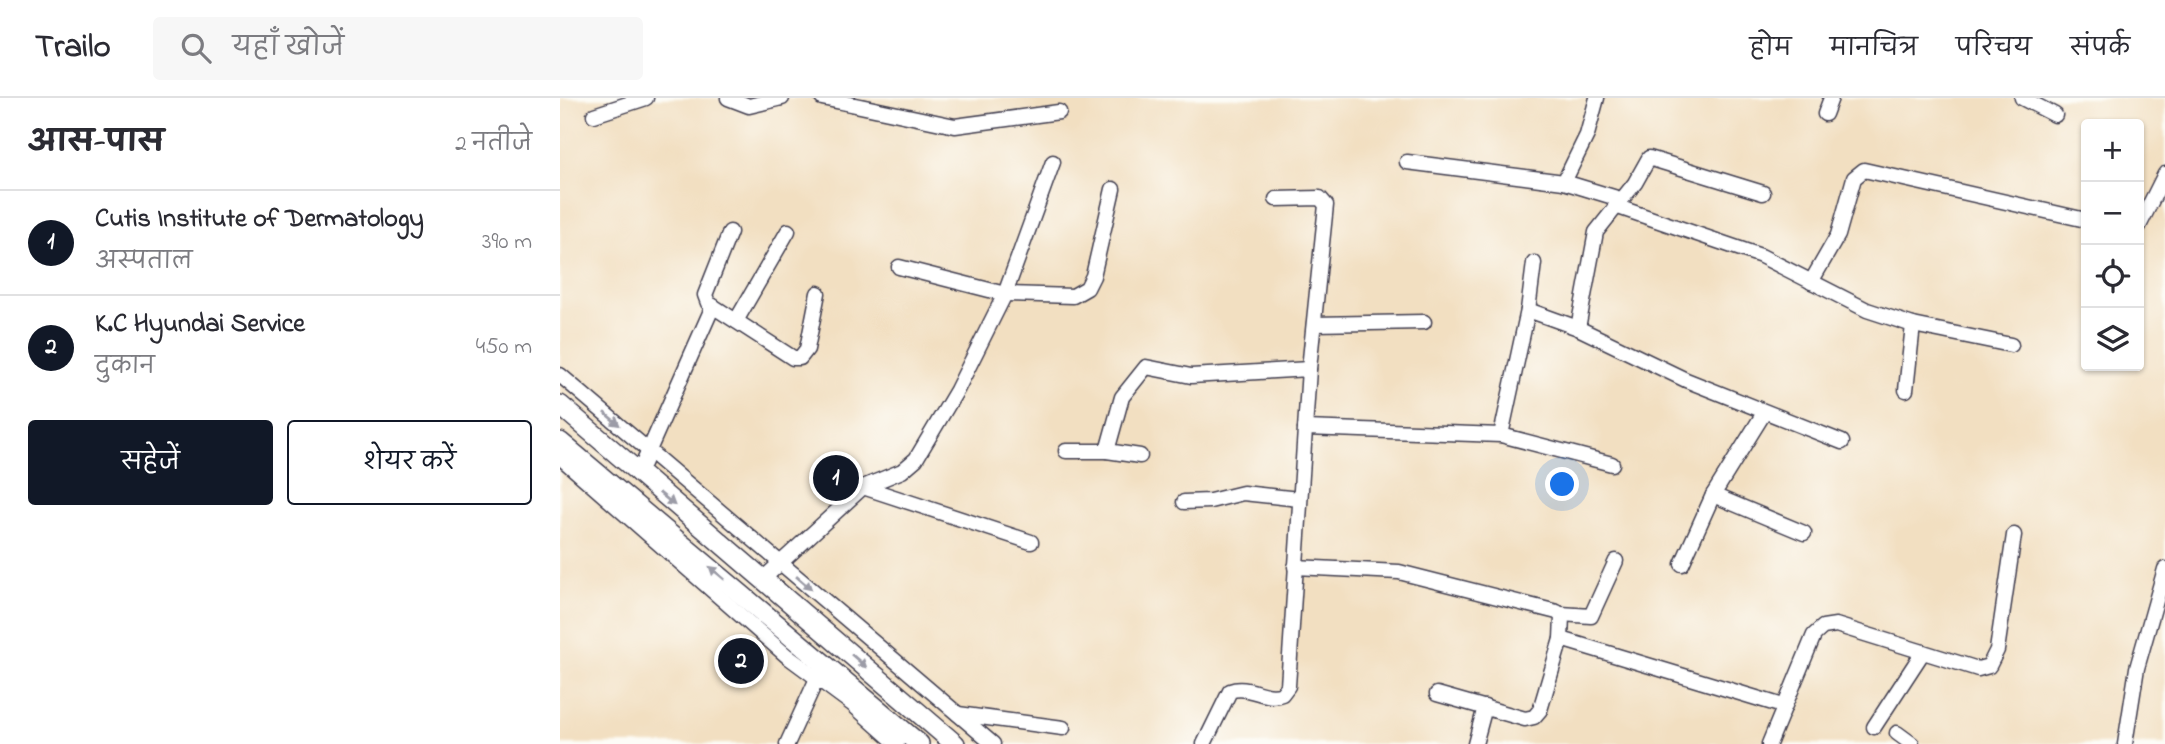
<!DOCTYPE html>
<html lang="hi">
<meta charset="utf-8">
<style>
body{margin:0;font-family:"Indie Flower","Playpen Sans Deva",sans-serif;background:#f7f7f7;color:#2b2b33}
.controls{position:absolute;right:21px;top:21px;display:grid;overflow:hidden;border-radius:7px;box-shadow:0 2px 5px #0004}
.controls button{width:63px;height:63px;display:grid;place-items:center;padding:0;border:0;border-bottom:2px solid #e1e1e2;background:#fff;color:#2b2b33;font:35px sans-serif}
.you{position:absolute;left:1003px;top:387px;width:24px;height:24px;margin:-18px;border:5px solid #fff;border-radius:50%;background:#1a73e8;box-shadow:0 0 0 10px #1a73e833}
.badge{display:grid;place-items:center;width:46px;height:46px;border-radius:50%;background:#111827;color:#fff;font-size:23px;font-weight:700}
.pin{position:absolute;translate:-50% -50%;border:4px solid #fff;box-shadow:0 2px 7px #0006}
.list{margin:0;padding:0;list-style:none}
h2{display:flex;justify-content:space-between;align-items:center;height:91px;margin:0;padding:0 28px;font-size:30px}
h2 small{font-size:23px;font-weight:400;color:#7c7c81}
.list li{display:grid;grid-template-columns:46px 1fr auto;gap:21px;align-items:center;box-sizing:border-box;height:105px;padding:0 28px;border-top:2px solid #e1e1e2}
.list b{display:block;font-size:26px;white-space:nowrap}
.list p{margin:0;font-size:23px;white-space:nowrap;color:#7c7c81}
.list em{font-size:23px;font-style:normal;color:#7c7c81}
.actions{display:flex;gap:14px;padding:21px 28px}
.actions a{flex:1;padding:16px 0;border:2px solid #111827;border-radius:7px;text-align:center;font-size:24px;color:#111827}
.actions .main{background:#111827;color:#fff}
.icon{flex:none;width:38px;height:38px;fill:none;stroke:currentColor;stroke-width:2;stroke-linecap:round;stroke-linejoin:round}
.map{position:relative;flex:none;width:1605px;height:646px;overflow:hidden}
header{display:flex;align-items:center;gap:42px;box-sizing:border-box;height:98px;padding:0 35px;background:#fff;border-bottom:2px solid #e1e1e2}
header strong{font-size:33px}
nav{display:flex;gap:38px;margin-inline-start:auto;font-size:24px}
.search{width:490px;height:63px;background:#f7f7f7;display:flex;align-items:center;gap:18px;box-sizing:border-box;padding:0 24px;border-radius:7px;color:#7c7c81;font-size:26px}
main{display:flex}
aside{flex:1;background:#fff}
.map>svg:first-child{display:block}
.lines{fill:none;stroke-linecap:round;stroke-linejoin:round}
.minor-casing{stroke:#413e4f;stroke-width:17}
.highway-casing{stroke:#413e4f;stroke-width:22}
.minor{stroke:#fff;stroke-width:14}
.highway{stroke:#fff;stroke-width:19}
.oneway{fill:#9c9ca7}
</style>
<header>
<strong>Trailo</strong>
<div class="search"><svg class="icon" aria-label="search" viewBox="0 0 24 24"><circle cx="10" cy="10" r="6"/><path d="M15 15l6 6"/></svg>यहाँ खोजें</div>
<nav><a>होम</a><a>मानचित्र</a><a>परिचय</a><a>संपर्क</a></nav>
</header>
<main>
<aside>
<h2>आस-पास<small>2 नतीजे</small></h2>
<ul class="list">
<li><span class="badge">1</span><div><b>Cutis Institute of Dermatology</b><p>अस्पताल</p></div><em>390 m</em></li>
<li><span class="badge">2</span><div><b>K.C Hyundai Service</b><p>दुकान</p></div><em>450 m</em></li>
</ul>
<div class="actions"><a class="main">सहेजें</a><a>शेयर करें</a></div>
</aside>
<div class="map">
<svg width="1605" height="646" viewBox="0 0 1605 646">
<rect width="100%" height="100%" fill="#fdfcf7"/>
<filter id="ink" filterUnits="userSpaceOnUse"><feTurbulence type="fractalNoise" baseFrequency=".0143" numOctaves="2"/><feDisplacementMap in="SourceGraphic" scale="14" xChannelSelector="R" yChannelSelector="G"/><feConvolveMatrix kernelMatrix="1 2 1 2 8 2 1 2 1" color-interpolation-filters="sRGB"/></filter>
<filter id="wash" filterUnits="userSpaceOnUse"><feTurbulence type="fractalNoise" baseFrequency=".00686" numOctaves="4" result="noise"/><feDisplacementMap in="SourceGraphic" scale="28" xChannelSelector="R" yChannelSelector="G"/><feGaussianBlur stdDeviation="1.57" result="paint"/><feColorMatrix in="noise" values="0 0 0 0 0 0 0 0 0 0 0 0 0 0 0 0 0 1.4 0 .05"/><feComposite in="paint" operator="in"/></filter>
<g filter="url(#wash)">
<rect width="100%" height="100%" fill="#f2dfc1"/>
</g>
<g filter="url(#ink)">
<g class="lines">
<defs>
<g id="minor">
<path d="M168,0L189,8L222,0"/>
<path d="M262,0L395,28L499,14"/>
<path d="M1462,0L1495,17"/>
<path d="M1265,16L1271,0"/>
<path d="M34,17L86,0"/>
<path d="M847,64L1004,84L1060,101"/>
<path d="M1004,84L1027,37L1037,0"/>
<path d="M1055,108L1201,158L1307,212L1353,227L1451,247"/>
<path d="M1579,128L1605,76"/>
<path d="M170,134L145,197L148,205L233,260H240L247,251L258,195"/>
<path d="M339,169L445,196L513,198L527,190L533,178L553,91"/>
<path d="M1251,184L1278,137L1294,80L1304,72L1526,122"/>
<path d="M968,212L1018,230L1126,282L1282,344"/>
<path d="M176,223L228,133"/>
<path d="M754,226L864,224"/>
<path d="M1018,230L1036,134L1075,85L1089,60L1203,95"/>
<path d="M0,277L433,646"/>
<path d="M1346,292L1353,227"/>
<path d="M745,330L941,337L1052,366"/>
<path d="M941,337L968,212L974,165"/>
<path d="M506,353H547L580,358"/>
<path d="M547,353L562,299L586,269L631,278L749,271"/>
<path d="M0,359L227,558L292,606L337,646"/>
<path d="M78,377L153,208"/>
<path d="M303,389L471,444"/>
<path d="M1153,397L1244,435"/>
<path d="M624,404L650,403L683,395L739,401"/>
<path d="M1122,466L1153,397L1204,315"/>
<path d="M735,469L839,474L997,514L1002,518L1001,541L980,612L974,619L965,621L877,596"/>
<path d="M204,480L303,389L342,373L356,361L397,292L445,196L493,64"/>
<path d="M1001,516L1031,518L1056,463"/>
<path d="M1001,541L1223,608"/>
<path d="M398,616L503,630"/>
<path d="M1314,629L1363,554"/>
<path d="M1337,635L1352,646"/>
<path d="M227,646L260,574"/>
<path d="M644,646L670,593C689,586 705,603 722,596L728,588L749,271L766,107L760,100L716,101"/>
<path d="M915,646L925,609"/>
<path d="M1209,646L1254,537L1263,529L1276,527L1418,571L1429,568L1437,552L1454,437"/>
<path d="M1565,646L1577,570L1605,471"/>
</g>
<g id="highway">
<path d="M0,307L395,646"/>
<path d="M0,344L359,646"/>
</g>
</defs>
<!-- minor casing -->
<use href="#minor" class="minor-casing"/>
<!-- highway casing -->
<use href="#highway" class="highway-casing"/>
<!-- minor -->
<use href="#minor" class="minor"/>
<!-- highway -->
<use href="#highway" class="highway"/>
</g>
<!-- one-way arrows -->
<defs><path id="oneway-solid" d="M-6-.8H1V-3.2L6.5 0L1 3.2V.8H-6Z" transform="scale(1.75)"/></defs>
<g class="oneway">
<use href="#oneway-solid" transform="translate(52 321) rotate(40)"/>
<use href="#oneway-solid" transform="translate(107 401) rotate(39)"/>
<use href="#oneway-solid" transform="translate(157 475) rotate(-140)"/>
<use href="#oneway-solid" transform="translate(244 485) rotate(41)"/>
<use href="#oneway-solid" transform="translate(299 563) rotate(41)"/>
</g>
</g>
</svg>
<div class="controls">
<button>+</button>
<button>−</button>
<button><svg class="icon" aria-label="locate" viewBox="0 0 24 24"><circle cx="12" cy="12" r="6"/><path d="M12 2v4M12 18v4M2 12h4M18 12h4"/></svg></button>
<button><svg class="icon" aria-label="layers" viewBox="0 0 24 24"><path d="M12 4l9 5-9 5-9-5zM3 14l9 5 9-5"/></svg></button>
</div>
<div class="you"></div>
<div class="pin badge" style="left:276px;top:380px">1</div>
<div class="pin badge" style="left:181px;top:563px">2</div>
</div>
</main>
